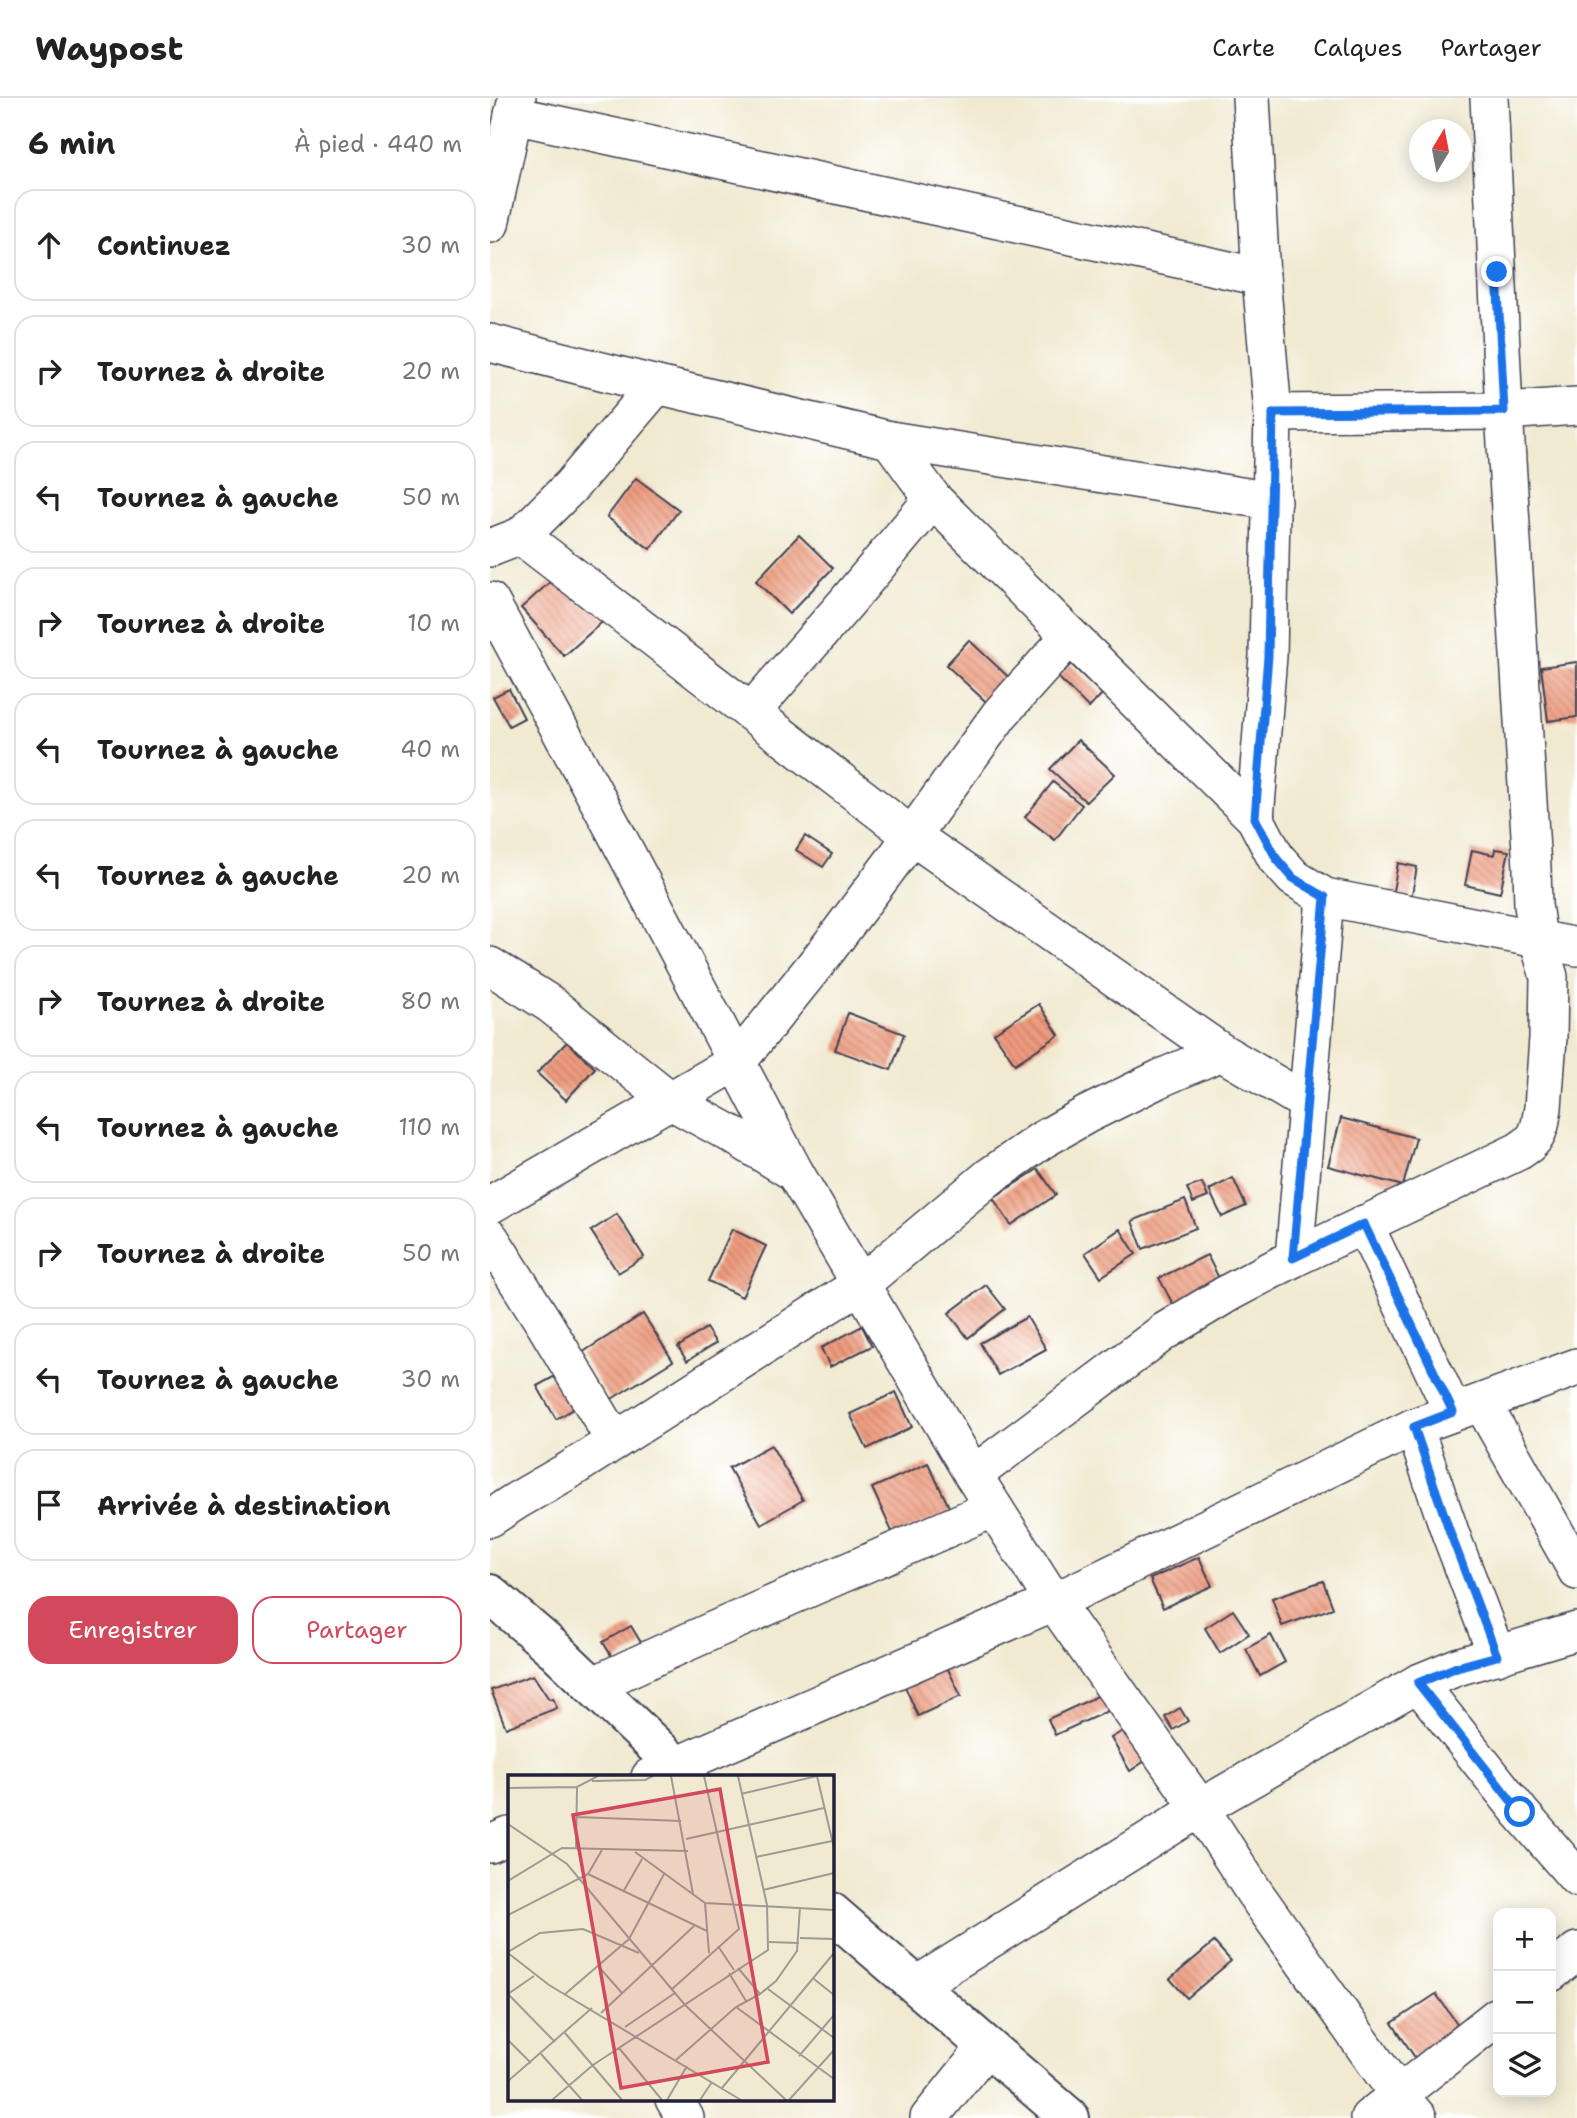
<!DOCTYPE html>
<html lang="fr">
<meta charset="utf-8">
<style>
body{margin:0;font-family:"Shantell Sans",sans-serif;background:#f2f2f2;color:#222}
.controls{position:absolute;right:21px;bottom:21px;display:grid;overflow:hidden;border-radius:14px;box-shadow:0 4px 18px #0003}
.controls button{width:63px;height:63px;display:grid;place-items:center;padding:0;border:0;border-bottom:2px solid #e0e0e0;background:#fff;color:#222;font:35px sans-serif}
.compass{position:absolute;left:919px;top:21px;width:63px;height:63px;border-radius:50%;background:#fff;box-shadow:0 4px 18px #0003;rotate:10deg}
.stop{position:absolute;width:21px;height:21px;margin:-16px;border:5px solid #1a73e8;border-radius:50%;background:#fff}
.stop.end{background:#1a73e8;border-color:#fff;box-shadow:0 2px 7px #0008}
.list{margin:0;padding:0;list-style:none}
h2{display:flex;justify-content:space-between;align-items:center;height:91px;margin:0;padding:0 28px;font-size:30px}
h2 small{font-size:23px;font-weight:400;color:#767676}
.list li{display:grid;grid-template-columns:46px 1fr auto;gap:21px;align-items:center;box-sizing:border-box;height:112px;margin:0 14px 14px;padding:0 14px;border:2px solid #e0e0e0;border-radius:21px}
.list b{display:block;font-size:26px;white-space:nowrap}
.list em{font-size:23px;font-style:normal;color:#767676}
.actions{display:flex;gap:14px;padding:21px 28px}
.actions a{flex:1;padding:16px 0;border:2px solid #d1495b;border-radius:21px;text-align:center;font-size:24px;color:#d1495b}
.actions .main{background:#d1495b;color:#fff}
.icon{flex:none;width:38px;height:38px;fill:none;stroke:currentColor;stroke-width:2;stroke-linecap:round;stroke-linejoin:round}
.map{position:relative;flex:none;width:1087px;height:2020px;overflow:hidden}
header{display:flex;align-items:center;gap:42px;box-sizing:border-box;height:98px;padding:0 35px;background:#fff;border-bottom:2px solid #e0e0e0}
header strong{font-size:33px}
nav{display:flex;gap:38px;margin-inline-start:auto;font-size:24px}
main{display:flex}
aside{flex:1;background:#fff}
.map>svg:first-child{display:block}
.building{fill:url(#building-back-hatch)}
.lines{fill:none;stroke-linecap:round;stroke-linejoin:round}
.minor-casing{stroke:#414052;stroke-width:40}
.secondary-casing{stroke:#414052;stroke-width:42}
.minor{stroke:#fff;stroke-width:37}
.secondary{stroke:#fff;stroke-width:38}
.route{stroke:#1a73e8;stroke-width:9}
.inset-road{fill:none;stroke:#9e9a95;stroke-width:2}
.view{fill:#d1495b;fill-opacity:0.15;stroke:#d1495b;stroke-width:3.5}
.inset-edge{fill:none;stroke:#22223b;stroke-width:3.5}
</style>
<header>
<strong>Waypost</strong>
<nav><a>Carte</a><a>Calques</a><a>Partager</a></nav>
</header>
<main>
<aside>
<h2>6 min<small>À pied · 440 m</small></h2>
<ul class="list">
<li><svg class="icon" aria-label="ahead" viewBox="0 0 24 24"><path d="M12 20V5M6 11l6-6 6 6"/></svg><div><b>Continuez</b></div><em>30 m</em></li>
<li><svg class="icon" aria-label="right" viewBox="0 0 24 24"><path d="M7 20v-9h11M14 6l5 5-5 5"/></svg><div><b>Tournez à droite</b></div><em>20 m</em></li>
<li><svg class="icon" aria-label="left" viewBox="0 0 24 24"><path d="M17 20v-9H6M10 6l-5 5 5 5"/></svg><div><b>Tournez à gauche</b></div><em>50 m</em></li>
<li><svg class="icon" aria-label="right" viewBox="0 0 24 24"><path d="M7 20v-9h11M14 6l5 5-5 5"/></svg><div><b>Tournez à droite</b></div><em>10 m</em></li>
<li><svg class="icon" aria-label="left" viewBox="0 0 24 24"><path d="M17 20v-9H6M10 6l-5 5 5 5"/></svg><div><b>Tournez à gauche</b></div><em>40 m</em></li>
<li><svg class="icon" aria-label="left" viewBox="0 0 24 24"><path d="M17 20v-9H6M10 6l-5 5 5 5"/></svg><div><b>Tournez à gauche</b></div><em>20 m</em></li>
<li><svg class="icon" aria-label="right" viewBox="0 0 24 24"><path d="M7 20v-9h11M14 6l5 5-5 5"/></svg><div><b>Tournez à droite</b></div><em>80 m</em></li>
<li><svg class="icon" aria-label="left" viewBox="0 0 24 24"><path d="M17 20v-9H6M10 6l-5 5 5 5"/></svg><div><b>Tournez à gauche</b></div><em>110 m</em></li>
<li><svg class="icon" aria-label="right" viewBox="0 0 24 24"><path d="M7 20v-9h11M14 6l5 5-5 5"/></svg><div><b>Tournez à droite</b></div><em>50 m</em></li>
<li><svg class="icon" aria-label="left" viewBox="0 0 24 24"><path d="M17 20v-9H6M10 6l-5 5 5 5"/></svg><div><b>Tournez à gauche</b></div><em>30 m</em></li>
<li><svg class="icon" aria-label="arrive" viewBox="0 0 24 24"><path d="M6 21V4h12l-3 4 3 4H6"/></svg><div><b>Arrivée à destination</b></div></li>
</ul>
<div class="actions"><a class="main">Enregistrer</a><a>Partager</a></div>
</aside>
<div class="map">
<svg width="1087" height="2020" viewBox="0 0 1087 2020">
<defs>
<pattern id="building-back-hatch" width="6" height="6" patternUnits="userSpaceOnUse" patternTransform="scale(1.75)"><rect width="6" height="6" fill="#ef9b7e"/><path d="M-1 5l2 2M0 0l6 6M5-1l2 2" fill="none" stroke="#c17e68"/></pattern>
</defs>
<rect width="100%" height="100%" fill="#fff"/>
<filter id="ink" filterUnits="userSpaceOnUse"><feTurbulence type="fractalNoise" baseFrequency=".0143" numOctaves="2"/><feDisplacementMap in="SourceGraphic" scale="14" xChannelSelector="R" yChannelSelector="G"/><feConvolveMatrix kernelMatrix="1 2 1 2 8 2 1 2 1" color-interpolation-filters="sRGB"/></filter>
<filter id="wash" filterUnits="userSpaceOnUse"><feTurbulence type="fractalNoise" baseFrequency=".00686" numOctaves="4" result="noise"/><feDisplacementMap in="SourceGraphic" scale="28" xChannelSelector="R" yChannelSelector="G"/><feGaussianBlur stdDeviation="1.57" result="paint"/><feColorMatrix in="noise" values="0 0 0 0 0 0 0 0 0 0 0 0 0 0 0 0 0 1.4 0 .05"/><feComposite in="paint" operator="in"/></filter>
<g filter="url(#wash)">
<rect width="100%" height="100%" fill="#f1ead1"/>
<g id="blocks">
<!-- building -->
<g class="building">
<path d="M146,380L189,412L160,451L117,419Z"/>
<path d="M309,437L343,470L299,516L266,483Z"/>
<path d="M71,474L119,518L74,558L31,510Z"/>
<path d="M479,542L529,589L506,613L456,567Z"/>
<path d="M1087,564V619L1058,623L1051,569Z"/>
<path d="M581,566L612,596L599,610L568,579Z"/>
<path d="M19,591L34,620L19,628L3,599Z"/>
<path d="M588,642L625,676L596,704L560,671Z"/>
<path d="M563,684L592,707L565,742L535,719Z"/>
<path d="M315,738L342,756L333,769L306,752Z"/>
<path d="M1005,751L1019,753L1010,795L975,787L982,752L1004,757Z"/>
<path d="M908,765L927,769L920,807L901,804Z"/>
<path d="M549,906L569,937L525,966L504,935Z"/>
<path d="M358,915L414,936L401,972L345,952Z"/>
<path d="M77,944L105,970L76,1002L47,975Z"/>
<path d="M851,1020L926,1040L913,1088L838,1068Z"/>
<path d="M548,1071L566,1097L521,1127L503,1100Z"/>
<path d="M743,1080L756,1108L732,1119L719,1092Z"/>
<path d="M712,1085L718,1099L703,1105L697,1090Z"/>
<path d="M695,1102L706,1130L653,1151L642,1123Z"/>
<path d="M127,1116L154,1159L128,1175L101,1133Z"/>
<path d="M242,1131L276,1148L252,1199L218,1183Z"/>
<path d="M630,1131L646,1156L611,1179L595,1155Z"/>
<path d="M717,1157L731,1184L684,1208L669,1180Z"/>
<path d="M496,1187L515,1211L478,1240L459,1215Z"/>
<path d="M153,1216L183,1263L120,1302L90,1256Z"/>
<path d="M537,1219L556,1251L508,1277L490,1245Z"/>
<path d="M372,1228L382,1248L340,1269L331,1250Z"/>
<path d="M216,1230L226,1245L197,1263L188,1249Z"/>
<path d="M67,1277L87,1309L66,1321L47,1288Z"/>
<path d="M406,1294L422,1329L377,1351L360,1316Z"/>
<path d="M281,1347L313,1402L271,1426L239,1370Z"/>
<path d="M438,1365L461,1413L404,1438L382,1390Z"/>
<path d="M709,1459L722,1488L673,1510L660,1481Z"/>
<path d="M833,1483L843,1510L792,1528L782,1500Z"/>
<path d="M743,1512L759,1536L730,1555L715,1530Z"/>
<path d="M141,1528L153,1548L125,1564L113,1544Z"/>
<path d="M781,1537L795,1564L770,1578L756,1551Z"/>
<path d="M455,1565L471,1598L428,1618L413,1584Z"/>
<path d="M43,1577L59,1601L63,1600L67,1610L16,1630L1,1592Z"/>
<path d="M614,1595L622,1611L565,1637L558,1621Z"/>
<path d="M690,1610L698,1623L683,1632L675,1619Z"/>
<path d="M636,1631L655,1663L640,1673L621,1640Z"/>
<path d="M724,1844L741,1863L697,1900L680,1881Z"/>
<path d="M946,1896L971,1931L926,1961L902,1925Z"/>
</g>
</g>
</g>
<g filter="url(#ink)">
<use href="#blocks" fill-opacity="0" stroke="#414052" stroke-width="2"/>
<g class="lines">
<defs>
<g id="minor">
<path d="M761,0L771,179L783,315L778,558L765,720"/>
<path d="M23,17L771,179"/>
<path d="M0,126L27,0"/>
<path d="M0,245L167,287L400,342L782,403"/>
<path d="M783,315L1014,313L1087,308"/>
<path d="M400,342L443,401L580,538L765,720L786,760L804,780L835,799L1087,849"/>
<path d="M31,438L422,738L731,954L816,1004"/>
<path d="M0,450L31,438L81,388L167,287"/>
<path d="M0,503L121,726L305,1075L483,1377L564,1504L710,1710L764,1794L908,1996L928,2020"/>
<path d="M262,613L356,505L443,401"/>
<path d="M0,868L60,906L181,1003L243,1037L305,1075"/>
<path d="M0,1107L248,963L337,852L422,738L510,616L580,538"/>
<path d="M874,1126L963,1314"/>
<path d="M0,1140L54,1225L125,1343"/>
<path d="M804,1160L835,799"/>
<path d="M992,1305L1087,1473"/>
<path d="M924,1329L961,1437L1007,1558"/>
<path d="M483,1377L675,1233L740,1194L804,1160L1029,1053L1039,1046L1046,1038L1050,1027L1053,1010L1058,940L1059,879L1048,841L1043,807L1042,769L1014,313L999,0"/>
<path d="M0,1420L26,1403L78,1373L371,1186L499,1079L552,1042L596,1017L671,980L731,954"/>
<path d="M928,1585L1030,1714L1087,1780"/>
<path d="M102,1588C234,1525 370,1469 504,1410"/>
<path d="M160,1679L564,1504L924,1329L1087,1269"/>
<path d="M0,1746L19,1738"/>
<path d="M1061,1875L1087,1853"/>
<path d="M427,1887L710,1710L928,1585L967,1569L1087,1533"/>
<path d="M184,2001L195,2020"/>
<path d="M439,2020L497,1948"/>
<path d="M879,2020L1008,1918"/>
</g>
<g id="secondary">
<path d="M0,1496L65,1552L198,1679"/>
<path d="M341,1814L580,2020"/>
</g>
</defs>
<!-- minor casing -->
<use href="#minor" class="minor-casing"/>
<!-- secondary casing -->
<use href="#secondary" class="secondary-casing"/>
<!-- minor -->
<use href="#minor" class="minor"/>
<!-- secondary -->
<use href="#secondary" class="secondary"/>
</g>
</g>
<g class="lines" filter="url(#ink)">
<!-- route -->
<path class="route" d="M1007,174L1014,313L783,315L778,558L765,720L786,760L803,780L835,799L803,1160L874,1126L963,1314L924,1329L961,1437L1007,1558L967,1569L928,1585L1030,1714"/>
</g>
<!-- overview -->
<g transform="translate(18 1677)">
<rect width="326" height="326" fill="#f1ead1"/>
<path class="inset-road" d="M163,1L185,119M309,1L326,73M84,6L137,5L145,1M0,13L69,12L90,1M233,19L309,1M69,42L173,46M0,49L59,89L177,230L278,325M178,64L316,33M68,73L69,12M127,77L197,128L326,135M248,82L324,66M80,99L199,156M0,106L54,73L180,76M255,115L326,98M115,117L134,84M197,128L201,178M0,140L80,99L94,75M292,163L326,164M261,167L291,168M210,171L226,195M0,177L32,158L75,154L131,178M0,178L41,210L233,325M90,191L114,218M230,193L252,219L268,206L289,176L292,132M221,198L238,226M306,204L326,220M260,214L326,263M163,215L231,154L196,1M0,219L47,267M0,219L26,201M56,220L121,164L156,99M228,232L326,304M93,238L186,151M117,252L167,218M57,258L114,325M0,265L23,288M111,273L154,325M33,279L74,325M291,281L326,240M168,285L228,232L252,219M0,306L84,233M214,313L326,178M44,325L85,290L260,175L259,130L230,1M159,325L179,291M192,325L204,307M281,325L326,275"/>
<path class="view" d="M212,14L260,287L113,313L65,40Z"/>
<rect width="326" height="326" class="inset-edge"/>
</g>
</svg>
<div class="controls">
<button>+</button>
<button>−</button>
<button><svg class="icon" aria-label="layers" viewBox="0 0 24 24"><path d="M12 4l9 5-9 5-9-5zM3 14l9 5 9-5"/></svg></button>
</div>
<svg class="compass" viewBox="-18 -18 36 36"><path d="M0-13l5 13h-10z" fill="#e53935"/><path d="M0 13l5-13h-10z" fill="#767676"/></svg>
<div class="stop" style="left:1030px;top:1714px"></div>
<div class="stop end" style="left:1007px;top:174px"></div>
</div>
</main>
